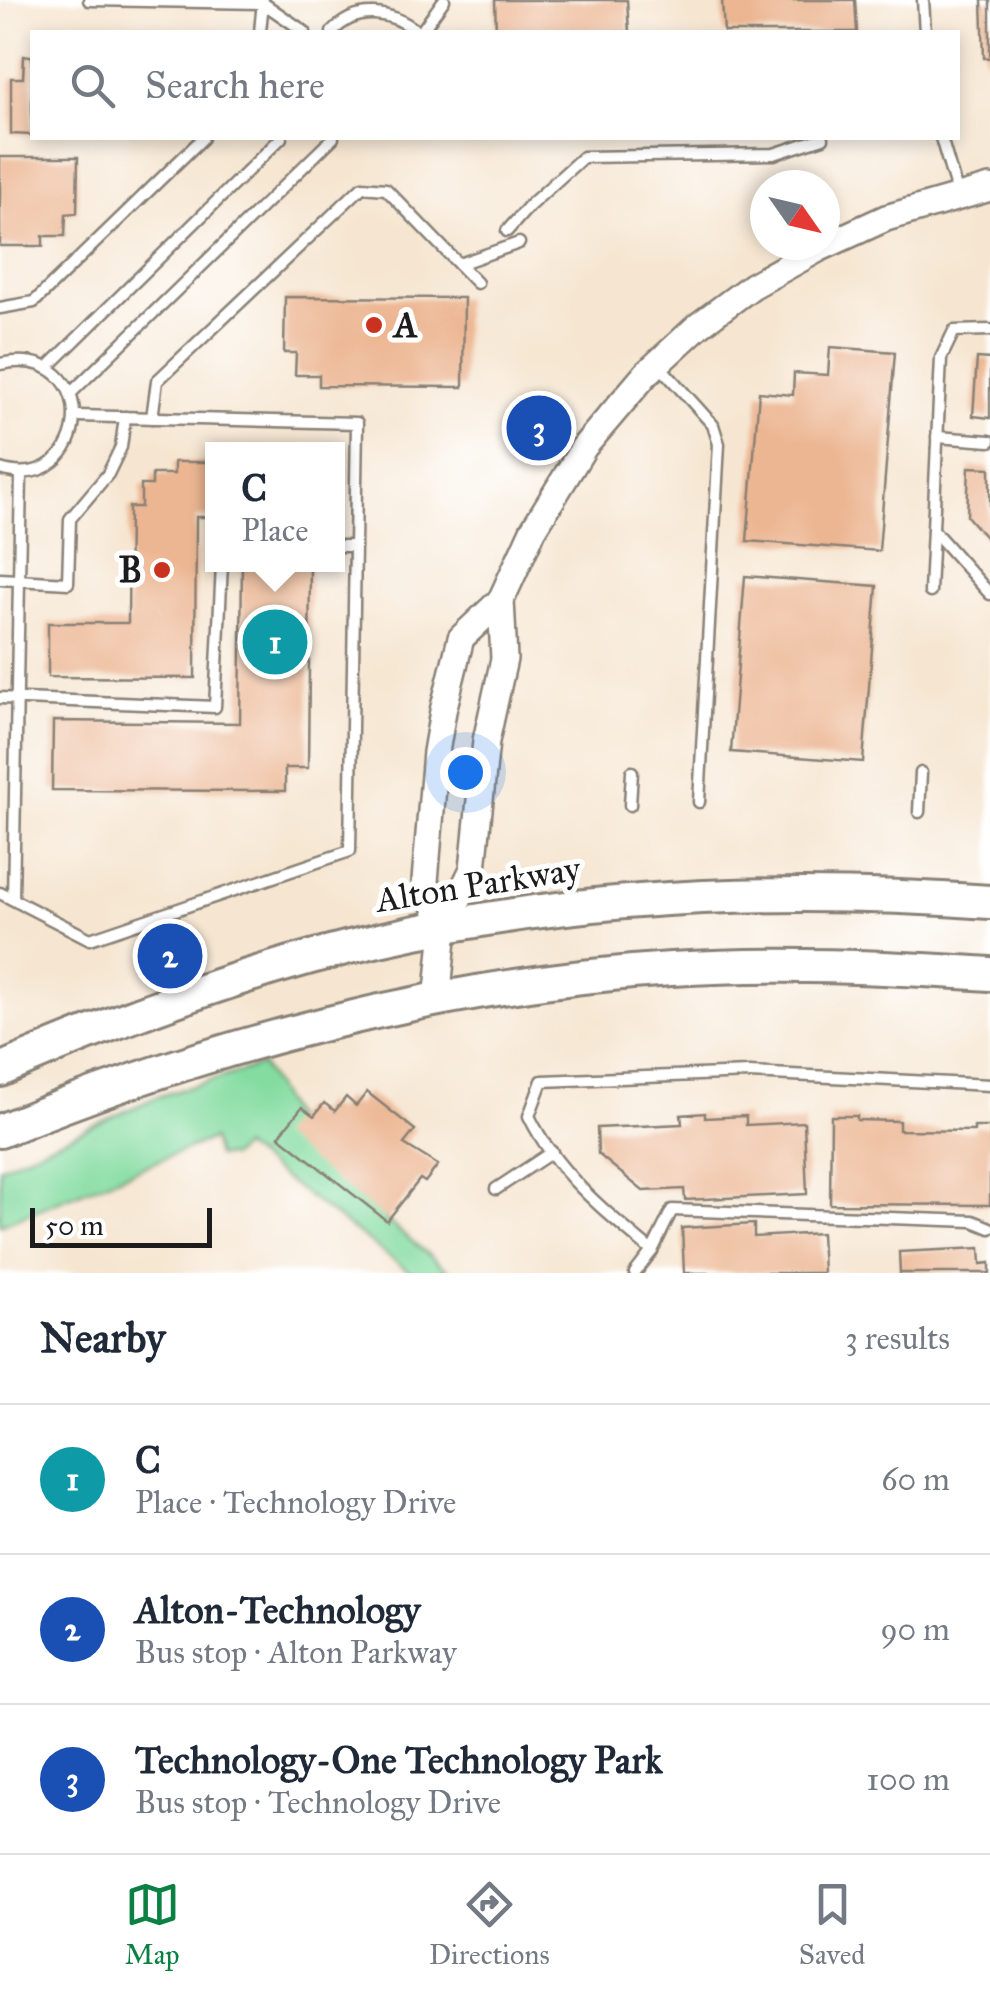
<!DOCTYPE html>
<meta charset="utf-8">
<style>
body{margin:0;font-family:"IM FELL Great Primer",serif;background:#f6f6f7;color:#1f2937}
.compass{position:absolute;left:750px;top:170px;width:90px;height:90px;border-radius:50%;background:#fff;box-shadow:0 5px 15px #0003;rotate:124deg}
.scale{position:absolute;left:30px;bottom:25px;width:182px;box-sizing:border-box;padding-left:10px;border:5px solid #1c1c1c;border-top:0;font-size:28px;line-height:35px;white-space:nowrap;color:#1c1c1c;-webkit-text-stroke:8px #fff;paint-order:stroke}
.you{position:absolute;left:465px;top:772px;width:35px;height:35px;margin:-25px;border:8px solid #fff;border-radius:50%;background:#1a73e8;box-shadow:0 0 0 15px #1a73e833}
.badge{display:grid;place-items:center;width:65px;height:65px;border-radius:50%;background:#0b8043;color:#fff;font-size:32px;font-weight:700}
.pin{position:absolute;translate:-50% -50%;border:5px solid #fff;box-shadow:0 2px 10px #0006}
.popup{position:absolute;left:205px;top:442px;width:140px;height:130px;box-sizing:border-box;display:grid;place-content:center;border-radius:0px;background:#fff;filter:drop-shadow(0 2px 8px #0005);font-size:32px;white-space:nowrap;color:#747a83}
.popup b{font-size:38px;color:#1f2937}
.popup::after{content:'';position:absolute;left:50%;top:100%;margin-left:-20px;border:20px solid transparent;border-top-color:#fff}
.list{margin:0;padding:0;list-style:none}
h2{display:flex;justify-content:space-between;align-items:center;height:130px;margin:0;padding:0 40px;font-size:42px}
h2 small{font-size:32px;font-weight:400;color:#747a83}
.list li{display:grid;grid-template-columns:65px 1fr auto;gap:30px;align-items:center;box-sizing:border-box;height:150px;padding:0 40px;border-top:2px solid #e0e1e3}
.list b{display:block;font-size:38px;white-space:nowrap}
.list p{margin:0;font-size:32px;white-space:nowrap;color:#747a83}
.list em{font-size:32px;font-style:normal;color:#747a83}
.icon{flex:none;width:55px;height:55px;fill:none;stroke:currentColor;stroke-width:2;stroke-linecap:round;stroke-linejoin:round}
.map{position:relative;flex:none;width:990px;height:1273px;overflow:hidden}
.search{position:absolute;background:#fff;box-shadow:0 5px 15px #0003;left:30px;right:30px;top:30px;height:110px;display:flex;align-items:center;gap:25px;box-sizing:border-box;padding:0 35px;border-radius:0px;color:#747a83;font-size:38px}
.sheet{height:580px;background:#fff}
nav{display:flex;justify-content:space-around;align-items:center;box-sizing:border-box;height:140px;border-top:2px solid #e0e1e3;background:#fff;font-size:28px;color:#747a83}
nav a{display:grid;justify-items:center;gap:5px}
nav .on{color:#0b8043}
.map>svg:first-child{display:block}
.green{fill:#84dca0;stroke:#507c5e;stroke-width:2.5}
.building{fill:#ecb692}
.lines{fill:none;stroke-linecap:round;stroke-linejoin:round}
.service-casing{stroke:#898176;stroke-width:15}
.tertiary-casing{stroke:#898176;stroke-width:30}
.primary-casing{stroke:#898176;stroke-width:38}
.service{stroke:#fff;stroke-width:10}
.tertiary{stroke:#fff;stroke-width:25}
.primary{stroke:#fff;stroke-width:32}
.poi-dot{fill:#c8321e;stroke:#fff;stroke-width:4}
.labels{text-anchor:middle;stroke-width:10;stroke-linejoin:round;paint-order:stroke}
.poi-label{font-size:35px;font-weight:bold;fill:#1c1c1c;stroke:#fff;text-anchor:start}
.street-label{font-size:35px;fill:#1c1c1c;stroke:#fff}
</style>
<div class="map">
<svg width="990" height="1273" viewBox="0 0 990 1273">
<rect width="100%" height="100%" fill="#fff"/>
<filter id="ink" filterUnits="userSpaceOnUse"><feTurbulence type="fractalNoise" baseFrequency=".01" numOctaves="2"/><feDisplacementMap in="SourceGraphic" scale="20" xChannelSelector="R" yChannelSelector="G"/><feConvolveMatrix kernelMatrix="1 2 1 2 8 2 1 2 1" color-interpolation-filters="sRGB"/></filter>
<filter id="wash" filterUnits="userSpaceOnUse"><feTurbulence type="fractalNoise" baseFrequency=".0048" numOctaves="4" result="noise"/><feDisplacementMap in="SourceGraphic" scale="40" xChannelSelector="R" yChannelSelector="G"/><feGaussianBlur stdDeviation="2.25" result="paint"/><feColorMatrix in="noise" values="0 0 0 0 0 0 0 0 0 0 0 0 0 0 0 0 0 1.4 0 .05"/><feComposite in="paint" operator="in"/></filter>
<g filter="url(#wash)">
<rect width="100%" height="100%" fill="#f6e6d1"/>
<!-- green -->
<path class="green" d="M262,1065L293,1119L387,1221L451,1273H411L242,1147L231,1157L217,1156L212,1139L0,1225V1167L157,1097Z"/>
<g id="blocks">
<!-- building -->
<g class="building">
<path d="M495,0H627L629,32H496Z"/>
<path d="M722,0H855L857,32H724Z"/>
<path d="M982,0H990V58H984Z"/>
<path d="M24,56H32V135L11,134V78H23Z"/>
<path d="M0,157H78L77,213L66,214L65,236H43V246H0Z"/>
<path d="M285,297L464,298L463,387L319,386V375H295L296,353H284Z"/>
<path d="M830,347L895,352L879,551L747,541L759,392L793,395L794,373L828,375Z"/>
<path d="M977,358L990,359V418L973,416Z"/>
<path d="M174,462H212V517H196L195,678L48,677V623H128L129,507H141V485H152V474H174Z"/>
<path d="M969,467L990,468V543L967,516Z"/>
<path d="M242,564H310L308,768H285V791L52,790L53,721L240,723Z"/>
<path d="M745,576L877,586L863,762L731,752Z"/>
<path d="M367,1092L415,1130L404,1144L438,1165L425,1182L420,1179L387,1221L279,1136L302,1107L314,1116L324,1103L335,1111L346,1097L356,1106Z"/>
<path d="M705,1113V1118L746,1116V1125L804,1122L807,1194L685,1200L684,1189L643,1191L598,1154L597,1128L682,1124L681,1115Z"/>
<path d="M831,1116H857V1120L899,1121V1130L974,1131V1127H990V1205L830,1204Z"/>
<path d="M754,1224V1237L821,1233L823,1273H684L682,1228Z"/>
<path d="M980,1248L981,1264L990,1263V1273H900L899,1252Z"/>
</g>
</g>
</g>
<g filter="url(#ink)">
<use href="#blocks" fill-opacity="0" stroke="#898176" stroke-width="2.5"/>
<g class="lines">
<defs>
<g id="service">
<path d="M89,0L263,3L305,32"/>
<path d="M923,0L925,32"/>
<path d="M260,32L263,1"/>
<path d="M332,32C357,5 392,11 418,32"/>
<path d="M421,32L444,0"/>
<path d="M941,138L958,195"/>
<path d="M507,231L529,206L583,157L774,154L823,138"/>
<path d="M459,264L519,243"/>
<path d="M0,308L34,302L203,138"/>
<path d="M0,364C105,342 92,497 0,469"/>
<path d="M658,364L713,425L719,444L699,802"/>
<path d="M47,368L281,138"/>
<path d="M71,393L333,138"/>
<path d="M152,418L157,381L362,187L386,189L477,283"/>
<path d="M937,437L990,441"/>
<path d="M933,530L990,594"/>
<path d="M338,546H355"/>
<path d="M0,579L68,583L70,519L108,474L121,447L125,417"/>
<path d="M930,592L941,358L954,331L990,330"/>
<path d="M0,698L215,707L222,564"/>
<path d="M630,805L632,772"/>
<path d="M919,812L921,773"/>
<path d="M0,893L90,939L350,851L357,423L77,416"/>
<path d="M13,899L21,475"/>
<path d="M496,1189L552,1152"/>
<path d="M652,1251C605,1212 556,1172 529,1116L542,1081L749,1073L990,1085"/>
<path d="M635,1273L652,1251L672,1210L973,1221L990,1228"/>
</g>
<g id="tertiary">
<path d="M444,928L425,881L436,752L443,711L461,638L501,600"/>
<path d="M437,1002L444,928L473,869L486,741L504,659L501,600L533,530L584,447L646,374L698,326L752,286L818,249L886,218L990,188"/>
</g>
<g id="primary">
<path d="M0,1070C122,1017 250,969 379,940C579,894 787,887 990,902"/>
<path d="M0,1131C211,1044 442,984 671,969C777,962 884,967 990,974"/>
</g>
</defs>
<!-- service casing -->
<use href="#service" class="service-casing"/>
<!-- tertiary casing -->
<use href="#tertiary" class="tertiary-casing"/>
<!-- primary casing -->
<use href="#primary" class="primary-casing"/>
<!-- service -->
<use href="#service" class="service"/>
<!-- tertiary -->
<use href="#tertiary" class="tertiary"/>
<!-- primary -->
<use href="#primary" class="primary"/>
</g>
</g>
<!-- markers -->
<g class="poi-dot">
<circle cx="374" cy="325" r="10"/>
<circle cx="162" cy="570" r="10"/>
</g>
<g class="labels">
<!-- poi labels -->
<g class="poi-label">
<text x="394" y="337">A</text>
<text x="142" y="582" text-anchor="end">B</text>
</g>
<!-- street labels -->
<g class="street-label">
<text transform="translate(478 884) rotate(-9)" y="12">Alton Parkway</text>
</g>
</g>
</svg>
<svg class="compass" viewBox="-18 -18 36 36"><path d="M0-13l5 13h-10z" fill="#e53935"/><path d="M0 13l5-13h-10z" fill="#747a83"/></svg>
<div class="scale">50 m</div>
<div class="you"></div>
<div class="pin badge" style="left:275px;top:642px;background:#0f9aa8">1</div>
<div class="popup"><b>C</b>Place</div>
<div class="pin badge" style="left:170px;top:956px;background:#1a4fb4">2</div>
<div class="pin badge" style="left:539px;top:428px;background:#1a4fb4">3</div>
<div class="search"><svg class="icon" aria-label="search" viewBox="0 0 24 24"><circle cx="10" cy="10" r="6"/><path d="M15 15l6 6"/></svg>Search here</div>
</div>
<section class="sheet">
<h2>Nearby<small>3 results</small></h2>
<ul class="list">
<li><span class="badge" style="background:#0f9aa8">1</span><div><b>C</b><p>Place · Technology Drive</p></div><em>60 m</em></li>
<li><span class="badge" style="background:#1a4fb4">2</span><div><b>Alton-Technology</b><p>Bus stop · Alton Parkway</p></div><em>90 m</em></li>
<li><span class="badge" style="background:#1a4fb4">3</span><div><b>Technology-One Technology Park</b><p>Bus stop · Technology Drive</p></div><em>100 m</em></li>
</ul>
</section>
<nav>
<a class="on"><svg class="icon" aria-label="map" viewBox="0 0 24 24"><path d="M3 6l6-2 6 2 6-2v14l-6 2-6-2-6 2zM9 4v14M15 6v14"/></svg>Map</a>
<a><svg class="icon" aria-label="directions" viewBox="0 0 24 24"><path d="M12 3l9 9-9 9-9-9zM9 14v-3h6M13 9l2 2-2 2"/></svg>Directions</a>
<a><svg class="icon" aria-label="saved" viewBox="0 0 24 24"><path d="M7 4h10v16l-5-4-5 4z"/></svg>Saved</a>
</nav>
